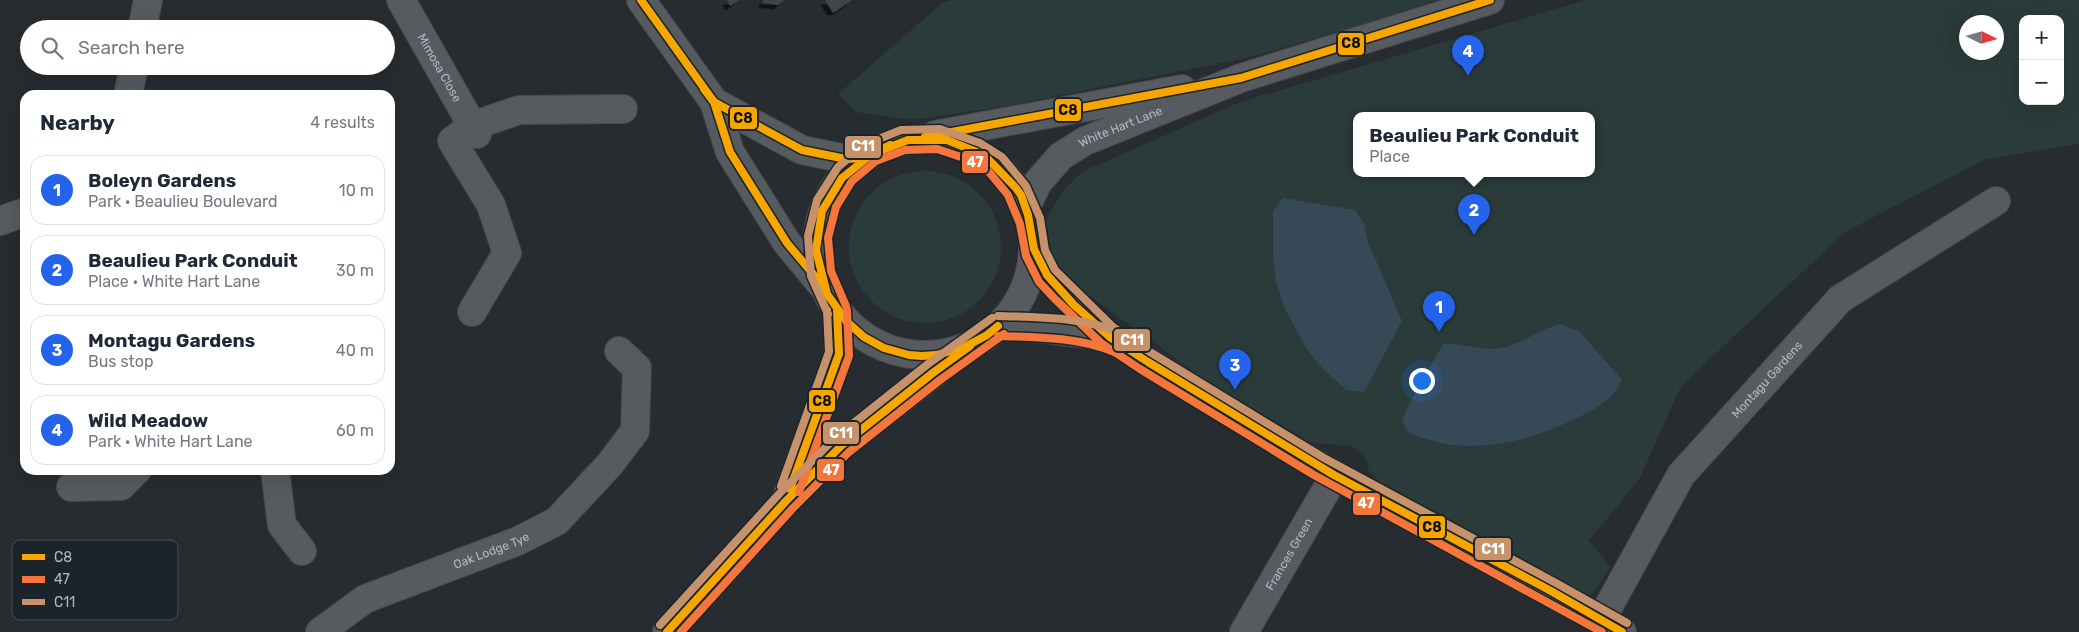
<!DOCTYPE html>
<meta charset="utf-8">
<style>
body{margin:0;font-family:Rubik,sans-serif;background:#f2f2f3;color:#1f2937}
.controls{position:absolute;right:15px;top:15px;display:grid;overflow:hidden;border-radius:10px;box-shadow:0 5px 20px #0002}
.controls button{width:45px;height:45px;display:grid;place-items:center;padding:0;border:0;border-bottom:1px solid #e0e1e3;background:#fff;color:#1f2937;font:25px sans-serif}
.compass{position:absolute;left:1959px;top:15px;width:45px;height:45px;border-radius:50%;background:#fff;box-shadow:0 5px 20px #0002;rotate:95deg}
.you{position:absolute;left:1421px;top:380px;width:18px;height:18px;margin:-12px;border:4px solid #fff;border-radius:50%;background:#1a73e8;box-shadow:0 0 0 8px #1a73e833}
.badge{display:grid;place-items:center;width:32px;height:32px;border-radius:50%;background:#2563eb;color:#fff;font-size:16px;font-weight:700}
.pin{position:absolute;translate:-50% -41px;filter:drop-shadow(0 1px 2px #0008)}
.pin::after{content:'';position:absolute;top:26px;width:18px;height:15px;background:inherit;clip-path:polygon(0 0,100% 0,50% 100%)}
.popup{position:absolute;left:1353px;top:112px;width:242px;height:65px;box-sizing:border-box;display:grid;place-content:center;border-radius:10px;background:#fff;filter:drop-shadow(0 1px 4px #0005);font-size:16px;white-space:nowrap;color:#747a83}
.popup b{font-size:19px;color:#1f2937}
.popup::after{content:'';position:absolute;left:50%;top:100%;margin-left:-10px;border:10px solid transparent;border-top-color:#fff}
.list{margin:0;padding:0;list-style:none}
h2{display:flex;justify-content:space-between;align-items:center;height:65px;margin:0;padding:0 20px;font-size:21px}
h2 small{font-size:16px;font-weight:400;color:#747a83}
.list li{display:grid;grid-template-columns:32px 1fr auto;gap:15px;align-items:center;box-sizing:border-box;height:70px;margin:0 10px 10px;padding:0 10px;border:1px solid #e0e1e3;border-radius:15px}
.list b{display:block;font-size:19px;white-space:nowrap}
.list p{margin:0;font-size:16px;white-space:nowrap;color:#747a83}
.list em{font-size:16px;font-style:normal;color:#747a83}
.icon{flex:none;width:28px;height:28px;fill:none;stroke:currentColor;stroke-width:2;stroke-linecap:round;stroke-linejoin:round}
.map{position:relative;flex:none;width:2079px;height:632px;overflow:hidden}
.search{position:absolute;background:#fff;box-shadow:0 5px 20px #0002;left:20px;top:20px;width:375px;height:55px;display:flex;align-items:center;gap:12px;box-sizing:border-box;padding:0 18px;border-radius:28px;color:#747a83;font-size:19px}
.panel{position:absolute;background:#fff;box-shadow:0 5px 20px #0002;left:20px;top:90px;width:375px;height:385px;border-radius:15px}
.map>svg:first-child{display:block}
.green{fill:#2a3b39;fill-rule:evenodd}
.water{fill:#364956}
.building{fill:#404549;filter:url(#shadow)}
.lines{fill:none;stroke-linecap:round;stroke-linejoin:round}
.minor-casing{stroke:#44484c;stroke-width:30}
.minor{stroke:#565b60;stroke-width:28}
.bus-1-casing{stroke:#1b242a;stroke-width:11}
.bus-2-casing{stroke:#1b242a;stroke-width:11}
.bus-3-casing{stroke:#1b242a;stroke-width:11}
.bus-1{stroke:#f7a600;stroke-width:8}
.bus-2{stroke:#f5763a;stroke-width:8}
.bus-3{stroke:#c7916a;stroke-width:8}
.labels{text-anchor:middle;stroke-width:4;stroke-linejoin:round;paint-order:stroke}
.street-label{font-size:12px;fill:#b1bac2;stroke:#1b242a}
.key{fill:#1b242a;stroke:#485158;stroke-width:1}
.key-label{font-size:14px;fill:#b1bac2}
.line-badge{stroke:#1b242a;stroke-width:2}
.badge-label{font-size:14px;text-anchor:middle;font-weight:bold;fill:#fff}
.pale-badge-label{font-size:14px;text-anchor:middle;font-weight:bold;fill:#111}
</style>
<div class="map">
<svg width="2079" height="632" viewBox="0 0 2079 632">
<defs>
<filter id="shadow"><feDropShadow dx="-4.5" dy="4.5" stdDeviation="0" flood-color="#0009"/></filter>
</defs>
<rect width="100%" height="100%" fill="#272c31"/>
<!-- green -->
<g class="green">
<path d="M952,0H1437L1346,30L1247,58L1002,107L912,120L856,112L838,94L942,3Z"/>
<path d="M1586,0H2079V144L1984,160L1845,232L1681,386L1640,478L1589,541L1611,567L1590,597L1381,483L1369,471L1366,458L1351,446L1313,443L1215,387L1065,278L1051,253L1046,220L1062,192L1082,172L1240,102ZM2023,19H2060V101H2023ZM1966,22H1996V52H1966ZM1356,116H1592V174H1356Z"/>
<circle cx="925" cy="247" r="76"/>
</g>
<!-- water -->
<g class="water">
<path d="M1283,198L1355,210L1364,223L1368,242L1402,321L1364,392L1346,390L1323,369L1306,348L1284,307L1276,281L1273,261V212Z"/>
<path d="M1560,324L1579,331L1622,380C1613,401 1593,410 1573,420C1522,444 1462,458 1408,432L1402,421L1408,406L1443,344C1463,342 1482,352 1502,348C1523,343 1540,329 1560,324Z"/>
</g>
<!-- building -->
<g class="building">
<path d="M727,0H739L730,6Z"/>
<path d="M763,0H784L778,5L763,3Z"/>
<path d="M825,0H852L833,13Z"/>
</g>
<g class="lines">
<defs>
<g id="minor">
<path id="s1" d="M401,0L477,134"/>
<path d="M641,0L714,102L730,152L787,243L821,284"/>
<path d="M142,29L148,0"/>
<path d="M128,95L134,66"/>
<path d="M714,102L802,150L846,159L863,158"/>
<path d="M935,135L1182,89"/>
<circle cx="925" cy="247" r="108"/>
<path id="s2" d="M1026,207L1038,182L1061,156L1085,141L1241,78L1490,0"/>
<path d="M0,221L25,212"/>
<path d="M1033,245L1044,270L1054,283L1109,337L1249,424L1335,475L1622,632"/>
<path d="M472,312L507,253L491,205L452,141L472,126L519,110L623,109"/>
<path d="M998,326L1031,327L1109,337"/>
<path d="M275,470L282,525L302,551"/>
<path d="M71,487L121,486L137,470"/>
<path d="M788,494L839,354L837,310"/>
<path id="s3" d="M1601,620L1681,475L1840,299L1996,201"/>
<path id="s4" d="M320,632L365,599L518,541L557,521L610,464L635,431L637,368L619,351"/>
<path d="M667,632L786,501L842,445L959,354"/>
<path id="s5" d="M1244,632L1335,475"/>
</g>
</defs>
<!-- minor casing -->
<use href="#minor" class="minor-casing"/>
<!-- minor -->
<use href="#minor" class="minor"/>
<defs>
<g id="bus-1">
<path d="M641,0L714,102L802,150L846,159L863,158L890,145"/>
<path d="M704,89L714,102L730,152L787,243L824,287L826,292"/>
<path d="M925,137L1241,78L1490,0"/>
<path d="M998,326L987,335L963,348L936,355L922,356L909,355L884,348L864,337L847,322L827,294L816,250L822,211L842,178L872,154L908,140H947L984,155L1016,188L1021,195L1028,215L1034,249L1047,275L1074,305L1111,338L1148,362L1334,475L1551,591L1622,632"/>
<path d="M790,489L839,354L837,310"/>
<path d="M667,632L786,501L842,445L934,372L970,346"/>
</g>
<g id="bus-2">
<path d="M846,306L831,271L828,238L836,207L852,181L876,161L905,150L937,149L973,161L989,172L1008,195L1020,224L1026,256L1039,282L1056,300L1101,343L1140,369L1314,475L1602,632"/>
<path d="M998,336C1037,337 1080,337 1117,353"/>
<path d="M799,492L849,356L847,310"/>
<path d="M681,632L793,508L849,452L940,380L1004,334"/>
</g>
<g id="bus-3">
<path d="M828,314L811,276L808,236L817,200L838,167L866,144L901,130L940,129L980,143L1002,157L1026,186L1040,218L1045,250L1055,270L1113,327L1150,352L1324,458L1556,583L1627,623"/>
<path d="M998,316C1041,317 1086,317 1125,335"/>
<path d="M781,486L829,352L827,310"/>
<path d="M660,625L779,494L835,438L928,364L992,318"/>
</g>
</defs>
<!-- bus-1 casing -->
<use href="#bus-1" class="bus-1-casing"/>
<!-- bus-2 casing -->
<use href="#bus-2" class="bus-2-casing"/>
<!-- bus-3 casing -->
<use href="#bus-3" class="bus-3-casing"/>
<!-- bus-1 -->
<use href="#bus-1" class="bus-1"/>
<!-- bus-2 -->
<use href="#bus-2" class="bus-2"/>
<!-- bus-3 -->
<use href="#bus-3" class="bus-3"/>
</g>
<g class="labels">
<!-- street labels -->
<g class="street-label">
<text dy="4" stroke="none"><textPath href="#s1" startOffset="78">Mimosa Close</textPath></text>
<text dy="4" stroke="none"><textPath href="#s2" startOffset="129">White Hart Lane</textPath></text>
<text dy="4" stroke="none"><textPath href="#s3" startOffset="294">Montagu Gardens</textPath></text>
<text dy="4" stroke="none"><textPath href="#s4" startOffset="191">Oak Lodge Tye</textPath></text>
<text dy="4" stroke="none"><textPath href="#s5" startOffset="90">Frances Green</textPath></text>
</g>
</g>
<!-- legend -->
<rect x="12" y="540" width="166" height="80" rx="8" class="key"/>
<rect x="22" y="554" width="23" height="6" fill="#f7a600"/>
<rect x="22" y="576" width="23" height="7" fill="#f5763a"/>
<rect x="22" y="599" width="23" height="6" fill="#c7916a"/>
<g class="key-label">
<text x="54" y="562">C8</text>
<text x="54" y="584">47</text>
<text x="54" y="607">C11</text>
</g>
<g class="line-badge">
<rect x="1337" y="32" width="28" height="24" rx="5" fill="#f7a600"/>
<rect x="1054" y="98" width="28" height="24" rx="5" fill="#f7a600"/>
<rect x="729" y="106" width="29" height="24" rx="5" fill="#f7a600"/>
<rect x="844" y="135" width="38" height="24" rx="5" fill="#c7916a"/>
<rect x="961" y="150" width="28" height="24" rx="5" fill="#f5763a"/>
<rect x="1113" y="328" width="38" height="24" rx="5" fill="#c7916a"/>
<rect x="808" y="389" width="28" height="24" rx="5" fill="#f7a600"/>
<rect x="822" y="421" width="38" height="24" rx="5" fill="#c7916a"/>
<rect x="816" y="458" width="29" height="24" rx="5" fill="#f5763a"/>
<rect x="1352" y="492" width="29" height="24" rx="5" fill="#f5763a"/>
<rect x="1418" y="515" width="28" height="24" rx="5" fill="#f7a600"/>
<rect x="1474" y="537" width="38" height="24" rx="5" fill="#c7916a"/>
</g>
<g class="badge-label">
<text x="863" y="151">C11</text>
<text x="975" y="167">47</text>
<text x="1132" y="345">C11</text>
<text x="841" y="438">C11</text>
<text x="831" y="475">47</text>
<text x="1366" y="508">47</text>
<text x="1493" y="554">C11</text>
</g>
<g class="pale-badge-label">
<text x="1351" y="48">C8</text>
<text x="1068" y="115">C8</text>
<text x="743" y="123">C8</text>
<text x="822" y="406">C8</text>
<text x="1432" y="532">C8</text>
</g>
</svg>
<div class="controls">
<button>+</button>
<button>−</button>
</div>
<svg class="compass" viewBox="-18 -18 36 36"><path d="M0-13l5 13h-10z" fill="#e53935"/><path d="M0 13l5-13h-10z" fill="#747a83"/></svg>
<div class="you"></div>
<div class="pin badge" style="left:1439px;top:332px">1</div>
<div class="pin badge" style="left:1474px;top:235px">2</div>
<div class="popup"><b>Beaulieu Park Conduit</b>Place</div>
<div class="pin badge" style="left:1235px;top:390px">3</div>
<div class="pin badge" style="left:1468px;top:76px">4</div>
<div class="search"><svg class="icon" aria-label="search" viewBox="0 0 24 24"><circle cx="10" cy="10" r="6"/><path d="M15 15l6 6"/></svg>Search here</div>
<section class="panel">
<h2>Nearby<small>4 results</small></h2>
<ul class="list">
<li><span class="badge">1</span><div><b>Boleyn Gardens</b><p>Park · Beaulieu Boulevard</p></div><em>10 m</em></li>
<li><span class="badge">2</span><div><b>Beaulieu Park Conduit</b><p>Place · White Hart Lane</p></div><em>30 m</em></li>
<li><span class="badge">3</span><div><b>Montagu Gardens</b><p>Bus stop</p></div><em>40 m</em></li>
<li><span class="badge">4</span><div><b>Wild Meadow</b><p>Park · White Hart Lane</p></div><em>60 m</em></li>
</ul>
</section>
</div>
